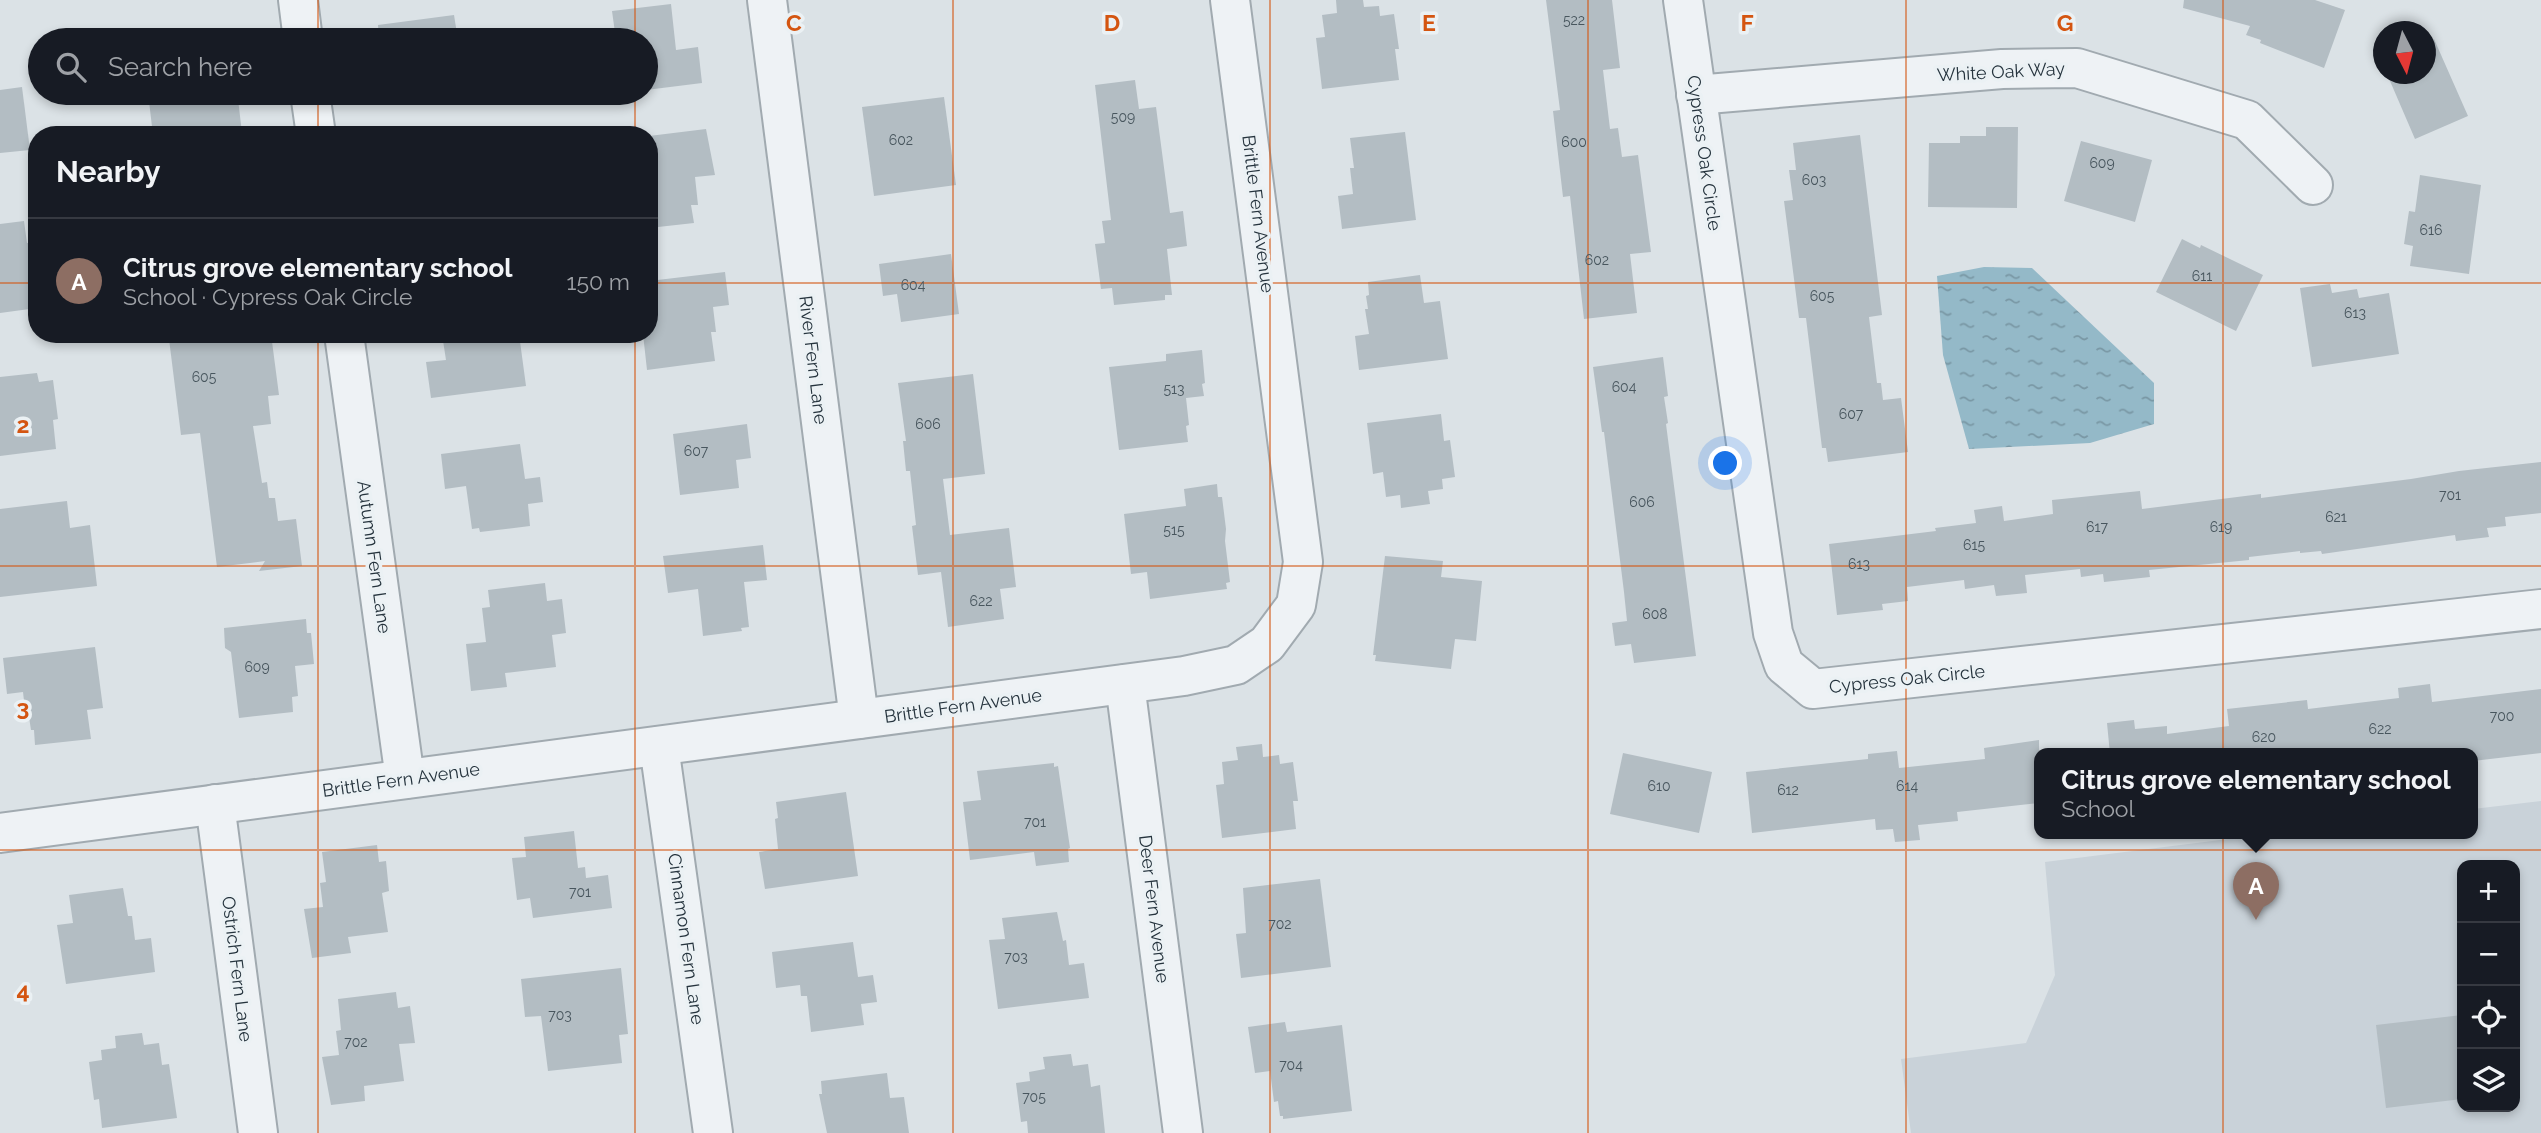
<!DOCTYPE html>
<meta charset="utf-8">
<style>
body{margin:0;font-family:Raleway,sans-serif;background:#242831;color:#f1f3f6}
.controls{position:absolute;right:21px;bottom:21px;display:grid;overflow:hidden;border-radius:14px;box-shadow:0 4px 10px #0003}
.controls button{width:63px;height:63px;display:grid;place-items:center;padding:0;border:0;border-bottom:2px solid #363941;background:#171b24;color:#f1f3f6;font:35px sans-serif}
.compass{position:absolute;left:2373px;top:21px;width:63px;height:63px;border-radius:50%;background:#171b24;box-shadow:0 4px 10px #0003;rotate:174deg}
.you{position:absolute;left:1726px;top:464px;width:24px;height:24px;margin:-18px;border:5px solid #fff;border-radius:50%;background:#1a73e8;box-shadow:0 0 0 10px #1a73e833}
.badge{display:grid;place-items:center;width:46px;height:46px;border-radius:50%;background:#8c9099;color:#fff;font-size:23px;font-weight:700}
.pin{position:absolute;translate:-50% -58px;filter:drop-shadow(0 2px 4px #0008)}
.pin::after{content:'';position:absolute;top:37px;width:24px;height:21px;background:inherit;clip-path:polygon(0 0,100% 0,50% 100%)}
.popup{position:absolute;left:2034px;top:748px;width:444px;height:91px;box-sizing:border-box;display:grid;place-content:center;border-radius:14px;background:#171b24;filter:drop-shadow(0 2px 5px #0005);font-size:23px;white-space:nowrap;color:#9ea1a6}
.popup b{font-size:26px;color:#f1f3f6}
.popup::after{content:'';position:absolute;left:50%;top:100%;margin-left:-14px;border:14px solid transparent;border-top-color:#171b24}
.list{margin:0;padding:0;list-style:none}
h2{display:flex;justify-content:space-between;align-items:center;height:91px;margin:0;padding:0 28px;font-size:30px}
h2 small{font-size:23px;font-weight:400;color:#9ea1a6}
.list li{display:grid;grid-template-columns:46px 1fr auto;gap:21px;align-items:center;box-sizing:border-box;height:126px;padding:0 28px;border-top:2px solid #363941}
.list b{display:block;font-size:26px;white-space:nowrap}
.list p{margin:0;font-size:23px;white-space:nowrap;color:#9ea1a6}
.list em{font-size:23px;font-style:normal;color:#9ea1a6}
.icon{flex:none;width:38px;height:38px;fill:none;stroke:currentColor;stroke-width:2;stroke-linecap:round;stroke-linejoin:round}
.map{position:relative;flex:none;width:2541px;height:1133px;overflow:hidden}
.search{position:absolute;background:#171b24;box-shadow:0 4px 10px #0003;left:28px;top:28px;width:630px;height:77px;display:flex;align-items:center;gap:18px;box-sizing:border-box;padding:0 24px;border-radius:38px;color:#9ea1a6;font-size:26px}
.panel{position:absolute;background:#171b24;box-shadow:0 4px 10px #0003;left:28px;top:126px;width:630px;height:217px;border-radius:28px}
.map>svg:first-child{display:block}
.built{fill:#c9d2d9;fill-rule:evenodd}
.water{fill:url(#water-ripples)}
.building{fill:#b3bdc3}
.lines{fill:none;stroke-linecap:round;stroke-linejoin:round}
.minor-casing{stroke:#a1aab0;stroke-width:42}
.minor{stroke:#eef2f5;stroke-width:38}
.grid{fill:none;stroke:#d45511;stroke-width:2;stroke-opacity:0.55}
.labels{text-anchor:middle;stroke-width:7;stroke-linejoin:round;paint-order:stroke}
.number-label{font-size:14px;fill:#48565e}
.street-label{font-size:18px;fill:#25333d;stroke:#ebf1f4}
.grid-label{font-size:23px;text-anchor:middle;font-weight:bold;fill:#d45511;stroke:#ebf1f4;stroke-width:7;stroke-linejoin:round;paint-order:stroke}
</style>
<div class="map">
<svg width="2541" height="1133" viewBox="0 0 2541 1133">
<defs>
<pattern id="water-ripples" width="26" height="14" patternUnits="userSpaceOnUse" patternTransform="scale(1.75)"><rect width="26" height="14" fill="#94b9c8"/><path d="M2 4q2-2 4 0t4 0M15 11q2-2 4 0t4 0" fill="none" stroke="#7997a4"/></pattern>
</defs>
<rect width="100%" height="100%" fill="#dbe2e6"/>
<!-- built -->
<path class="built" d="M2541,801V1133H1911L1901,1059L2026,1043L2055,975L2045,862L2268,834H2473V809ZM2462,865H2515V1107H2462Z"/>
<!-- water -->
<path class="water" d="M1984,267L2032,268L2154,383V424L2090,443L1969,449L1943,355L1937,276Z"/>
<!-- building -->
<g class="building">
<path d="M1336,0H1363L1364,7L1379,6L1380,16L1394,14L1399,49H1395L1399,80L1322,89L1316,38L1325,37L1322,15L1337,13Z"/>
<path d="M1546,0H1612L1620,68L1603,70L1610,129L1618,128L1622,157L1638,155L1651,252L1630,254L1637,313L1584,319L1570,196L1563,197L1553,111L1560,110Z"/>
<path d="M2184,0H2315L2345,10L2324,68L2260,43L2261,40L2246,35L2250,26L2183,8Z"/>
<path d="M671,4L676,50L698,47L702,83L646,90V40H616L612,11Z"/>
<path d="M454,15L458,40H379L378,25Z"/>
<path d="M2434,39L2468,116L2415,139L2387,74H2426V43Z"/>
<path d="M1135,80L1139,109L1156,107L1170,213L1183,211L1187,246L1167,249L1172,295H1165V300L1114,305L1112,288L1101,289L1095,244L1105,243L1102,221L1111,220L1095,85Z"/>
<path d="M22,87L30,150L0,153V90Z"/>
<path d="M148,93H233L234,99H238L242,133L153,135Z"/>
<path d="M944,97L956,185L874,196L862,107Z"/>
<path d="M1986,127H2018L2017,208L1928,207L1929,143H1960V136H1986Z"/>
<path d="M706,129L715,175L695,177L698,205H691L694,223L649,228V136Z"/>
<path d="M1405,132L1416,220L1342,229L1338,196L1353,194L1350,168H1354L1350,138Z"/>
<path d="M1860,135L1882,315L1869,317L1877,383H1881L1883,400L1901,398L1908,452L1828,462L1826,448H1822L1806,318H1799L1784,201L1793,200L1789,170H1796L1793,143Z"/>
<path d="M2081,141L2152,160L2135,222L2064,201Z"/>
<path d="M2420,175L2481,185L2469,274L2410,266L2413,246L2404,244L2409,211L2415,212Z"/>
<path d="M24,221L27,243L37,242V308L0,313V224Z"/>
<path d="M2182,239L2200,248L2201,245L2263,275L2236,331L2156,292Z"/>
<path d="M951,254L959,314L901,322L897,294L883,296L879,264Z"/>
<path d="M725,272L729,305L713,307L716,332H711L715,361L647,370L643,334H649V281Z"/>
<path d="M1420,275L1424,303L1440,301L1448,359L1359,370L1355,336L1369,334L1365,309H1368L1366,296L1369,295L1368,282Z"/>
<path d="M2330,284L2332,293L2357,289L2359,298L2389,293L2399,354L2312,367L2300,288Z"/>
<path d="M207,334H271L279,395L268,396L271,424L253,426L262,483L267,482L269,498H275L278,521L296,519L302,566L259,571L265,561L217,567L200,433L181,435L169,339Z"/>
<path d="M442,334H519L526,386L431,398L426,362L446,360Z"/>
<path d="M1202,350L1205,383L1202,384L1204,396L1186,398L1189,425L1186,426L1188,442L1119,450L1109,367L1166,361V354Z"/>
<path d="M1663,357L1668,396L1664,397L1668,423L1666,424L1696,656L1634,663L1631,644L1615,646L1612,623L1627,621L1624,592L1604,432H1602L1593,367Z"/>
<path d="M37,373L39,382L53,380L58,419L53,420L56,449L0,456V377Z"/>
<path d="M973,374L985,474L943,479L950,535L1009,528L1016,587L1000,589L1004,619L948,627L941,572L918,575L912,526L916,525L910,471H906L903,441H906L898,383Z"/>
<path d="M1441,414L1444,441L1450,440L1455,477L1442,479L1443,489L1428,491L1430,504L1401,508L1400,495L1386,497L1383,472L1373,474L1367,423Z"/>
<path d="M747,424L751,458L736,460L739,488L680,495L673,434Z"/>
<path d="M520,444L525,479L540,477L543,502L528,504L530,526L480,532L479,528L472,529L466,486L445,489L441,454Z"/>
<path d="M2541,462V513L2505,517L2506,526L2487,528L2489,537L2456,541L2455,535L2322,554L2321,551L2300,553V551L2249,557V560L2149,570L2150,577L2104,582L2103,574L2081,577L2080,569L2025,575L2027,593L1996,596L1994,585L1965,589L1964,580L1907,587L1908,601L1882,604L1883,610L1837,615L1829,544L1936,531L1935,528L1976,523L1974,510L2002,506L2004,521L2053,514L2052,500L2140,491L2142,509L2261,494V498L2411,479L2459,471Z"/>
<path d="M1217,484L1218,497H1222L1226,529L1225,541L1230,582L1226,583L1227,589L1150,599L1147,572L1131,574L1124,514L1186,506L1184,489Z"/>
<path d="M67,501L70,528L90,525L97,586L0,597V509Z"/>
<path d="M763,545L767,580L744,582L749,627L741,628L742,631L703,636L698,589L668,593L663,556Z"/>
<path d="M1385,556L1443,561L1441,577L1482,581L1476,641L1455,639L1451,669L1375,661L1376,655H1373Z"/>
<path d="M545,583L547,601L562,599L566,633L552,635L556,667L505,673L507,687L471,691L466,644L486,642L482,608L490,607L488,590Z"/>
<path d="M306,619L307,633H311L314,664L295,666L298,696L292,697L293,712L239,718L231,652L225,648L224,628Z"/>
<path d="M95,647L103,708L87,710L91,739L35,745L34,730H31L29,717L26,718L23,692L7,694L3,658Z"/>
<path d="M2430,684L2432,702L2541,689V753L2473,761V754H2110L2107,723L2134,720L2135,729L2167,726V734L2229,726L2227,709L2307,700L2308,709L2399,698L2398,688Z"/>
<path d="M2039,740V803L1957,812L1958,821L1918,825L1920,840L1895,842L1893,829L1876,830L1875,819L1752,833L1746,772L1868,759V754L1897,751L1899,768L1985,759L1984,748Z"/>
<path d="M1262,744L1263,757L1279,755L1280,764L1293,762L1298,801H1293L1296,829L1222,838L1216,785L1224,784L1222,762L1238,760L1236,747Z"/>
<path d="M1623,753L1712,772L1699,833L1610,814Z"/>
<path d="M1054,763V767L1058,766L1070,848L1068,849L1069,862L1036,866L1034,852L970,860L963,802L981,800L977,771Z"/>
<path d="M846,792L858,876L765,889L759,852L778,849L775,819L778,818L776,802Z"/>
<path d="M574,831L578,868L585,867L586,878L608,875L612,908L533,918L530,898L517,900L512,858L526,857L524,837Z"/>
<path d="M377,845L379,862L386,861L389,891L382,893L388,932L348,937L351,953L312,958L304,909L323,907L320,883L326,882L322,852Z"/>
<path d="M1320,879L1331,967L1241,978L1236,934L1246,933L1243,888Z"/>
<path d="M123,888L128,916H132L135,940L151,938L155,972L66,984L57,925L73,923L69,895Z"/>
<path d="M1057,912L1063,941L1066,940L1069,965L1084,963L1089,998L998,1009L989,940L1005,939L1002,918Z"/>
<path d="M853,942L858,977L873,975L877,1002L861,1004L864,1025L811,1032L807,996H801L800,985L776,988L772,952Z"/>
<path d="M621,968L628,1034L619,1035L622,1063L548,1071L541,1016L525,1017L521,979Z"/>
<path d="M396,992L398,1008L410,1006L415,1043L399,1044L404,1081L364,1086L365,1101L331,1105L322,1057L339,1055L336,1031L341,1030L338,999Z"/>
<path d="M2462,1015V1099L2386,1108L2376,1025Z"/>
<path d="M1285,1022L1287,1032L1342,1025L1352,1111L1283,1119V1116H1280L1278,1101L1274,1102L1270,1071L1255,1073L1248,1027Z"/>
<path d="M142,1033L144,1045L159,1043L162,1065L169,1064L177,1118L102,1128L99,1099L94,1100L89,1062L102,1060L101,1050L116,1048L115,1036Z"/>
<path d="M1071,1054L1073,1066L1088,1064L1091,1087L1100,1085L1105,1133H1028L1027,1121L1021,1122L1016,1083L1030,1081L1029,1072L1045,1069L1043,1057Z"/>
<path d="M887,1073L890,1098L904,1097L909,1133H827L819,1094H822L821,1081Z"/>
</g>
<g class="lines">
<defs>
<g id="minor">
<path d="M298,0L303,40"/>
<path d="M767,0L859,719"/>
<path d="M1683,0L1773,633L1784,665L1813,689L2541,609"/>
<path d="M310,93L316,135"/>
<path d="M1696,95L2002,69L2077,68L2247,120L2313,185"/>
<path d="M344,334L405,779"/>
<path d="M1125,684L1183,1133"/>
<path d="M659,746L713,1133"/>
<path d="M215,804L258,1133"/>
<path d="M0,833L1184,676L1236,665L1267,644L1296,605L1303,562L1230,0"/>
</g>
</defs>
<!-- minor casing -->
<use href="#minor" class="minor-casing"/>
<!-- minor -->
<use href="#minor" class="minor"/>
</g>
<!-- grid -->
<path class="grid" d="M318,0V40M635,0V40M953,0V1133M1270,0V1133M1588,0V1133M1906,0V1133M2223,0V1133M318,93V135M635,93V135M0,283H37M649,283H2541M318,334V1133M635,334V1133M0,566H2541M0,850H2541"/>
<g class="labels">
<!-- number labels -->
<g class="number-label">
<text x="1574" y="25">522</text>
<text x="1123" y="122">509</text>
<text x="901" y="145">602</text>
<text x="1574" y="147">600</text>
<text x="2102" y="168">609</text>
<text x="1814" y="185">603</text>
<text x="2431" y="235">616</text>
<text x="1597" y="265">602</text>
<text x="2202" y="281">611</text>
<text x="913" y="290">604</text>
<text x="1822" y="301">605</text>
<text x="2355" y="318">613</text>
<text x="204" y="382">605</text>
<text x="1624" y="392">604</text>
<text x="1174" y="394">513</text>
<text x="1851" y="419">607</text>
<text x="928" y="429">606</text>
<text x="696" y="456">607</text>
<text x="2450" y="500">701</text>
<text x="1642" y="507">606</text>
<text x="2336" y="522">621</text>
<text x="2097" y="532">617</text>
<text x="2221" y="532">619</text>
<text x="1174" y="535">515</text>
<text x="1974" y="550">615</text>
<text x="1859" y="569">613</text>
<text x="981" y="606">622</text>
<text x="1655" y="619">608</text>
<text x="257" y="672">609</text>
<text x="2502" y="721">700</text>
<text x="2380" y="734">622</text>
<text x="2264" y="742">620</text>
<text x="1659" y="791">610</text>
<text x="1907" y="791">614</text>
<text x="1788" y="795">612</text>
<text x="1035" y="827">701</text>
<text x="580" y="897">701</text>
<text x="1280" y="929">702</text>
<text x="1016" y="962">703</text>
<text x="560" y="1020">703</text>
<text x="356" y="1047">702</text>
<text x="1291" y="1070">704</text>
<text x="1034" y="1102">705</text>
</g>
<!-- street labels -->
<g class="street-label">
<text transform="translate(2001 72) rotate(-3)" y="6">White Oak Way</text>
<text transform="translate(1704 153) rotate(82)" y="6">Cypress Oak Circle</text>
<text transform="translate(1258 214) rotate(83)" y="6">Brittle Fern Avenue</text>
<text transform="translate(813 360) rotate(83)" y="6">River Fern Lane</text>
<text transform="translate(374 557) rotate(82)" y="6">Autumn Fern Lane</text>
<text transform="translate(1907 679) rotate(-6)" y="6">Cypress Oak Circle</text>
<text transform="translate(963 706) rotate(-8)" y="6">Brittle Fern Avenue</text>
<text transform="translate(401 780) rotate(-8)" y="6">Brittle Fern Avenue</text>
<text transform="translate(1154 909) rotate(83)" y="6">Deer Fern Avenue</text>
<text transform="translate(686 939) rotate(82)" y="6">Cinnamon Fern Lane</text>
<text transform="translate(237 969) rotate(83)" y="6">Ostrich Fern Lane</text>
</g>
</g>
<g class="grid-label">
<text x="794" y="31">C</text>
<text x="1112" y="31">D</text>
<text x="1429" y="31">E</text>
<text x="1747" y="31">F</text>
<text x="2065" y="31">G</text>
<text x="23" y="433">2</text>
<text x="23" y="716">3</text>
<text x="23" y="999">4</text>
</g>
</svg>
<div class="controls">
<button>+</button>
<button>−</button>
<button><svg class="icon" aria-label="locate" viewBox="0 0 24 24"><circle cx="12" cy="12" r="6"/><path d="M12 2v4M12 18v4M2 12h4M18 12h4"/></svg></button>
<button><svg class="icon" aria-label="layers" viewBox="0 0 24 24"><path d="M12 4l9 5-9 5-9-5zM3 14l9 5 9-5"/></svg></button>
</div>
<svg class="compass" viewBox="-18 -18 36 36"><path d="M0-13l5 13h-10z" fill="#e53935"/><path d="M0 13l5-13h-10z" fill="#9ea1a6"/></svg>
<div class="you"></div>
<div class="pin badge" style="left:2256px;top:920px;background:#8d6e63">A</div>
<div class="popup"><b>Citrus grove elementary school</b>School</div>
<div class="search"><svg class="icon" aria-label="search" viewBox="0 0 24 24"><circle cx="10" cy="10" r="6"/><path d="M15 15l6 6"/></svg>Search here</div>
<section class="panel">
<h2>Nearby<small></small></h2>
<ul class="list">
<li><span class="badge" style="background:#8d6e63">A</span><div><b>Citrus grove elementary school</b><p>School · Cypress Oak Circle</p></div><em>150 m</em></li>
</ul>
</section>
</div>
